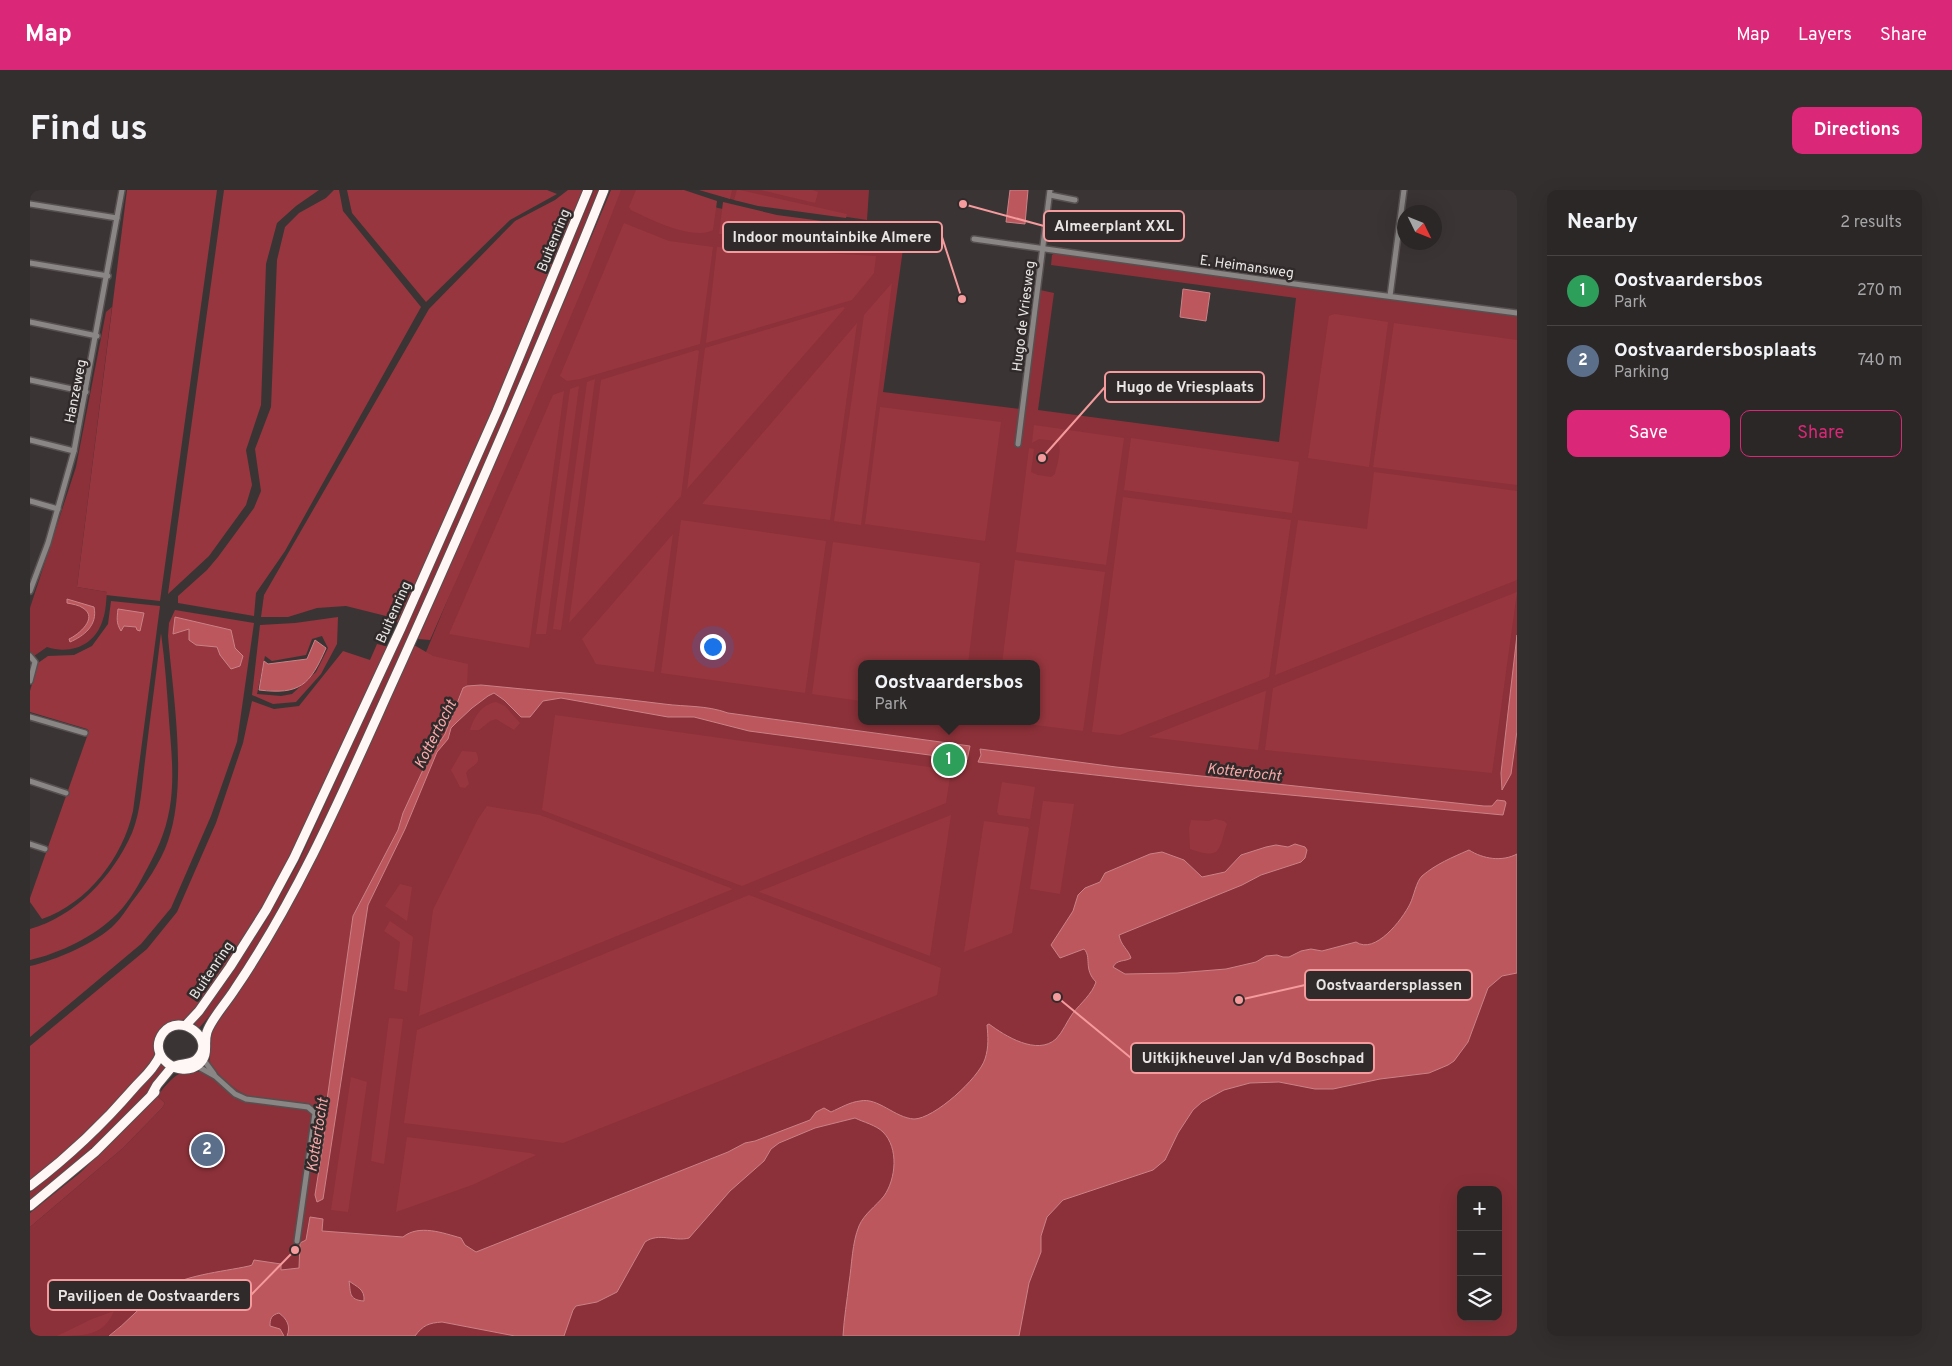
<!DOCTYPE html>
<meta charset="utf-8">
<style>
body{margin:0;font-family:Overpass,sans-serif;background:#342f2f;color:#f1f3f6}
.controls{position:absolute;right:15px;bottom:15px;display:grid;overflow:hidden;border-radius:10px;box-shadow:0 5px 20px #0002}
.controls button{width:45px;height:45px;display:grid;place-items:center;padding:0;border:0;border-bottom:1px solid #484444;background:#2c2727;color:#f1f3f6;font:25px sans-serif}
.compass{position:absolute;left:1367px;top:15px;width:45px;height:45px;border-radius:50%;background:#2c2727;box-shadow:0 5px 20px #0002;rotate:133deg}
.you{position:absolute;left:682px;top:456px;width:18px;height:18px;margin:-12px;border:4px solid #fff;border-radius:50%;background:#1a73e8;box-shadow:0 0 0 8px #1a73e833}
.badge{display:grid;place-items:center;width:32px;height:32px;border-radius:50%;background:#db2777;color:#fff;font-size:16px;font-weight:700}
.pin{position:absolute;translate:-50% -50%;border:2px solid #fff;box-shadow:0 1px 5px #0006}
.popup{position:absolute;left:828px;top:470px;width:182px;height:65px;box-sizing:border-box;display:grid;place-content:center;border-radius:10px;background:#2c2727;filter:drop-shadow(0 1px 4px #0005);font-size:16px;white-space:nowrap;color:#a6a5a7}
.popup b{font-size:19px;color:#f1f3f6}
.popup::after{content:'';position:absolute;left:50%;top:100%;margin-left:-10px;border:10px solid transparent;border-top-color:#2c2727}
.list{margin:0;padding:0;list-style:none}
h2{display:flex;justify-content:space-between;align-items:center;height:65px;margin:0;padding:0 20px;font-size:21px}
h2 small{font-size:16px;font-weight:400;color:#a6a5a7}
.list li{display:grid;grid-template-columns:32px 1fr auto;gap:15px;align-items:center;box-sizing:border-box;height:70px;padding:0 20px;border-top:1px solid #484444}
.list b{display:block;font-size:19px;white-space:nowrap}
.list p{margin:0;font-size:16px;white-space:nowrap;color:#a6a5a7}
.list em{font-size:16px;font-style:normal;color:#a6a5a7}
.actions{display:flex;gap:10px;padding:15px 20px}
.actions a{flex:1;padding:11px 0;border:1px solid #db2777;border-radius:10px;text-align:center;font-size:18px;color:#db2777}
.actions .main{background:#db2777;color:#fff}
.icon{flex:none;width:28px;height:28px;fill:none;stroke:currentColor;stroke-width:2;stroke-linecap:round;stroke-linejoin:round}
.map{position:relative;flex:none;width:1487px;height:1146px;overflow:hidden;border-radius:10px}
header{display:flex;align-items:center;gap:30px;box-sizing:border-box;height:70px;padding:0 25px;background:#db2777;color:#fff}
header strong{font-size:24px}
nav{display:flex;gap:28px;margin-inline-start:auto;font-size:18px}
.intro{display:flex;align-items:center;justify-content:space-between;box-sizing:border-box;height:120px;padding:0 30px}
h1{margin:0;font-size:35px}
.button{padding:12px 22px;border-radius:10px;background:#db2777;color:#fff;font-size:18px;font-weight:700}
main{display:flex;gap:30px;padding:0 30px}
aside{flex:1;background:#2c2727;border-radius:10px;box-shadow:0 5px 20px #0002}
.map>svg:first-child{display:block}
.green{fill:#8c3139;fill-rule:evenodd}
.forest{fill:#97363e;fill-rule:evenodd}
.water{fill:#bc575d;stroke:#ca8286;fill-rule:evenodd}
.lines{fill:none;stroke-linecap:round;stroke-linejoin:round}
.street-casing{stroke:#575050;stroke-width:8}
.highway-casing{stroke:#575050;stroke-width:11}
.street{stroke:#8a8686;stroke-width:5}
.highway{stroke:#fff6f6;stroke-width:9}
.labels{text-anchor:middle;stroke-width:5;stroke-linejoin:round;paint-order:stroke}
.street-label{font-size:14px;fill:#e9e5e5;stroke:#302a2a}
.water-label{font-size:15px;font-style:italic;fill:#f9a8a9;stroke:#302a2a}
.leader{fill:none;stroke:#f59b9d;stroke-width:2}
.callout-dot{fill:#f59b9d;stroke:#302a2a;stroke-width:2}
.callout{fill:#302a2a;stroke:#f59b9d;stroke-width:2}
.callout-label{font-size:15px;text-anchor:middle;font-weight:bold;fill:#e9e5e5}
</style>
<header>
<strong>Map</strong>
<nav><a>Map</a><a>Layers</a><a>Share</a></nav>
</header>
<div class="intro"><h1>Find us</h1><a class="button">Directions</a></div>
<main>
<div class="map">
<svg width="1487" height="1146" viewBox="0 0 1487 1146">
<rect width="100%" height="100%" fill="#3b3434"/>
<!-- green -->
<g class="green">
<path d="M564,0H572C497,180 421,360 338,537C290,641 246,752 169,838L163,833L205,777L235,732L269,671L372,446L435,306Z"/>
<path d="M584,0H641L688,18L874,52L853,202L991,219L993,229L1010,100L1024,103L1008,220L1249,252L1266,108L1021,75L1022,65L1025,63L1487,125V1146H0V1037L93,958L132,918L135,913L127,906C140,891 147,878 170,882L248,779L359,552L515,173ZM832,474H1006V531H832ZM1431,1000H1468V1127H1431Z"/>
<path d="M673,0H839L837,30L704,10Z"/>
<path d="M82,117L47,397L77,402C76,411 76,421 73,429C66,455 41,465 17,457L4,466L0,463V418L46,277L76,122Z"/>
<path d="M131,874L138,878C97,928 50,971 0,1012V1002L33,976L60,951L99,911L112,892Z"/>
</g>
<!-- forest -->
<g class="forest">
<path d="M97,0H187L130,411L76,405L77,402L47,397Z"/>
<path d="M194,0H289L266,16L247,33L236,74L231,215L216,260L222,295L216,315L179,366L138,404Z"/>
<path d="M304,0H309L313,21L391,117L255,361L226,403L224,426L148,413V406L177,380L188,367L224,318L231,301L225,259L241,217L247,70L255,37L269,23L296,8Z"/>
<path d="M317,0H517L527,4L480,30L396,112L322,23Z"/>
<path d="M538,0H554L435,285L369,433L360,427L316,416L287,418L258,427H231L234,405L399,119L485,31L525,10Z"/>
<path d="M581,0H591L556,90L499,225L400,450L388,449L491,214Z"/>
<path d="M606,0H654L687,11L683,40C664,51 619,29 601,20L599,17Z"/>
<path d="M669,0H702L700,9Z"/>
<path d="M707,0H710L817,24L816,28L728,16L704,10Z"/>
<path d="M731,0H782L788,2L785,13Z"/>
<path d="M693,12L747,25L814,34L811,49L809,51L689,44Z"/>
<path d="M594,33L639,51L683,57L670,154L550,189L537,191L530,186Z"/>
<path d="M687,57L846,66L844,83L822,110L676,153Z"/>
<path d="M862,93L831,335L804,331L834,125Z"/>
<path d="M813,117L815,118L657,299L675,158Z"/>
<path d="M1305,124L1358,132L1339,277L1278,268L1299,126Z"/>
<path d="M827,133L800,330L672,314Z"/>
<path d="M1364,133L1487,150V295L1343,277Z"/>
<path d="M667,160L669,161L651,306L539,433L571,190Z"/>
<path d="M565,189L531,440L523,439L557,192Z"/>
<path d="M549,196L516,444H506L540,199Z"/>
<path d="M534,201L499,458L419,444L523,205Z"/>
<path d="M850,217L971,232L955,351L835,334Z"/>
<path d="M1004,235L1094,248L1076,375L986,362L999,258L1004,259L1001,282L1008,285L1021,287L1025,284C1027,274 1033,259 1027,251L1009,249L1002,253Z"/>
<path d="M1101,248L1269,272L1262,323L1094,300Z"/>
<path d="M1344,282L1487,301V390L1245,485L1268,330L1337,339Z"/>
<path d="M1093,307L1261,330L1239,487L1090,545L1062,542Z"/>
<path d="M651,330L796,351L775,503L631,483Z"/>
<path d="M643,344L624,482L566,474L552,449Z"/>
<path d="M803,352L950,373L938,474H832L831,511L782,504Z"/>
<path d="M985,370L1075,382L1053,541L989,533L987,531H1006V474H972Z"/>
<path d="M1487,402L1462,583L1235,560L1243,498Z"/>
<path d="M81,411L130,416L103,621C93,667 58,713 12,729L0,712V708L59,541L57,539L0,522V501L8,473L18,466L44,465L62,456L78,434Z"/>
<path d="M145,420L224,433L207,552L181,626L141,718L111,754L0,847V776C24,771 68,752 85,734C91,728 96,720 101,713C115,695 131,672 138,651C158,595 143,505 138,446L139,433Z"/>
<path d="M308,427L307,454L291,484L266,512L243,514L222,505L230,435L265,433ZM292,446L298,458L286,482L262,504L251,506L227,504L235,466L242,471L276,465L282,449Z"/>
<path d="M131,443C135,472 137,501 139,530C141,556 144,583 141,609C138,635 130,655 118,677C109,694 100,711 87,724C64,747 30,763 0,770V739C46,726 83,686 102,643C111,621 112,594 115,571C120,529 126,486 131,443Z"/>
<path d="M347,454L359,457L267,655L243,701L182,800L156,829L144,832L126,861L125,869L114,884L50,949L0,992V856L117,759L147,722L186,633L213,553L222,511L244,519L269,516L313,461L340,470Z"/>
<path d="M384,455L403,466L438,474L437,496L432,499L415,544L398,569L373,623L368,640L323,726L296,917L219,907L194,891L181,875L179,864L181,842L234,764L257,722Z"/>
<path d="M1235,501H1236L1228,560L1118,547Z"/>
<path d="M466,512L475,516L490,533L484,540L466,529L460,531L449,540H440C444,527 452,514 466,512Z"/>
<path d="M525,525L921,580L916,613L712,696L512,620Z"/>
<path d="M432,561L446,562C453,576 441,574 436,583L439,594L435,598L430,597L421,580Z"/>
<path d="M972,592L1005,597L1000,629L969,625L967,622Z"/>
<path d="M1013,611L1044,614L1030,704L1000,699Z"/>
<path d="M457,616L510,625L703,699L389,826L403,720L448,629Z"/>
<path d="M921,625L900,766L729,702L730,701Z"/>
<path d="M1185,629L1194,631L1197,634C1188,661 1192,670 1160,659L1159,639L1161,630L1179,631Z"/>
<path d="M954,631L998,637L999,639L982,743L934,762Z"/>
<path d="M370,694L382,697L377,731L355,716Z"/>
<path d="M719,705L911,778L907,805L533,953L374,933L387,840Z"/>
<path d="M360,731L383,747L377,802L364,799L370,752L354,741Z"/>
<path d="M359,828L373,829L354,974L341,971Z"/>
<path d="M321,887L337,892L318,1022L301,1020Z"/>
<path d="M127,906L135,913L132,918L93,958L0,1037V1023L51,982Z"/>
<path d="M377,947L500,963L506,965L442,995L366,1022Z"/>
<path d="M84,1121C74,1146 53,1146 27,1146L62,1129Z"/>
</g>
<!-- water -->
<g class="water">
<path d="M980,0H998L995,34L976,32Z"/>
<path d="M1153,99L1180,103L1176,131L1150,127Z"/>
<path d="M37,409L64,417C68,435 54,446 40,452L39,449C48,445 69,428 53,418C49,415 42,414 37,413Z"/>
<path d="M88,419L114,423L110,441L107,440L106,437L94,436L91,441C86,433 87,428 88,419Z"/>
<path d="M145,427L201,440L205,458L213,466L210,476L201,479L190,465L187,457L166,455L159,450V439L143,444Z"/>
<path d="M1487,445V541L1481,584L1472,600L1471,583Z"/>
<path d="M285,450L296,458C280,495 270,505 229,500L234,471L238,474L277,469Z"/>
<path d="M451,495C512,501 573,506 634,514C656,517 676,515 698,523L940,556L937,570L719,541L664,527H638L531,508L513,511L500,527H491L474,510L464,503L458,506L442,518L427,532L421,538L418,549L407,562L375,639L338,715L293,1009L287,1012L285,1005L294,948L296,917L323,726L368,640L373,623L398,569L415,544L433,498L437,496Z"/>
<path d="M950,559L1086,577L1454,616H1462L1467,610L1475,611L1476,613L1473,625L1164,596L948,572L951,565Z"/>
<path d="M1265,654L1275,657L1277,660L1275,668L1271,672L1231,685L1212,695L1089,745C1091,756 1098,759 1101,768C1095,772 1087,769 1083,777L1095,784L1147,783L1196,779L1226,772L1236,766L1247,765L1253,767H1259L1271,761L1281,759L1292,761L1326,752C1345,765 1372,730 1380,714C1384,706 1386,692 1392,686C1406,674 1423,667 1439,660C1453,669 1472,672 1487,664V783L1472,786L1458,798L1438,852L1424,871L1418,875L1399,883L1350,889L1303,899H1285L1249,892L1220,893L1194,900L1172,912L1163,920L1148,943L1135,970L1123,980L1033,1010L1017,1027L1011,1046V1062L999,1093L989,1146H813C814,1128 817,1111 819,1093C822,1074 822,1053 829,1036C834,1024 846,1016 854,1006C866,989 869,958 853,942C846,935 833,932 825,928L785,938L749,953L741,959L734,971L700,1001L659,1048C644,1052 629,1042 615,1052L587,1102L567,1112L546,1116L543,1120L534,1146H485L412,1132C399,1133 393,1135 385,1146H257C261,1136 257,1129 249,1123C241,1125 240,1129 240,1136L250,1139L254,1146H79C97,1133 111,1115 129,1102C151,1085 192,1082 219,1076L222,1075L224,1070L251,1074V1080L269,1078L270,1053L276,1050L280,1027L293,1029L292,1041L373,1047C389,1034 413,1043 431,1048L435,1055L446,1062L698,962L715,953L725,951L780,930L786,922L794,918L801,922C810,918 820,912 830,911C848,907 865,928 884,929C904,929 949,888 955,869C959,857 958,846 957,835L959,834C975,846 1007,866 1026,849C1033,842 1037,831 1043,823C1051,813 1062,804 1066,792C1053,779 1062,767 1054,759L1030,768L1021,755L1043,721L1048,705L1055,698L1070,692L1075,683L1120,664L1132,662L1154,670L1172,687L1195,682L1211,665L1236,657L1246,655L1258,657ZM319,1091C327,1097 335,1099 334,1111C318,1110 321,1102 319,1091Z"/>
</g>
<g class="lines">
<defs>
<g id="street">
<path d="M1020,5L1045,10"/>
<path d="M0,14L87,28"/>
<path d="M944,49L1272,95L1487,123"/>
<path d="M0,73L78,86"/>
<path d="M1360,106L1374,0"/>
<path d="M0,132L67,146"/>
<path d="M0,190L56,202"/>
<path d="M0,250L44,261"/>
<path d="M988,254L1020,0"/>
<path d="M0,311L28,319"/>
<path d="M0,401L18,353L44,261L92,0"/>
<path d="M0,466L5,472L0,491"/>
<path d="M0,527L55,543"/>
<path d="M0,591L36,603"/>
<path d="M0,654L15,659"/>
<path d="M173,869L184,884"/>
<path d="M167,876L185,886L205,904L216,909L278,917L285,923L267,1051"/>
</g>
<g id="highway">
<path d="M156,835L169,821L200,777L236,720L264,668L371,438L467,221L558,0"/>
<path d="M122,904L127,895L141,878C149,872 160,876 167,869C187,849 150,821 133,843C116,866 150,890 169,874C180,864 173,854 177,842C181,829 197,812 205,799C273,699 320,586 370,476C441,318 510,160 574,0"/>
<path d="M0,996C38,967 73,934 104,898C113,888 125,878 130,865"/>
<path d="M0,1016L65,962L125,902"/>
</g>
</defs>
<!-- street casing -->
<use href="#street" class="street-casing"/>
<!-- highway casing -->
<use href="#highway" class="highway-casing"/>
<!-- street -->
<use href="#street" class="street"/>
<!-- highway -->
<use href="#highway" class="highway"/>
</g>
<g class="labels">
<!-- street labels -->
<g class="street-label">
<text transform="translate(523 50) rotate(-68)" y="5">Buitenring</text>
<text transform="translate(1217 76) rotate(8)" y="5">E. Heimansweg</text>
<text transform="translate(993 126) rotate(-83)" y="5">Hugo de Vriesweg</text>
<text transform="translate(45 201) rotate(-79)" y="5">Hanzeweg</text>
<text transform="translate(363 422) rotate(-66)" y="5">Buitenring</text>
<text transform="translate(181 780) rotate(-56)" y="5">Buitenring</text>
</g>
<!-- water labels -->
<g class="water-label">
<text transform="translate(405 544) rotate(-63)" y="5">Kottertocht</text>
<text transform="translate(1214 582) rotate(6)" y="5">Kottertocht</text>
<text transform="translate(287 945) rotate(-81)" y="5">Kottertocht</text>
</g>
</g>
<!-- callouts -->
<path class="leader" d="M933 14L1014 36M932 109L912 47M1012 268L1075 197M1209 810L1275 795M1027 807L1101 868M265 1060L221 1105"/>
<g class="callout-dot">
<circle cx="933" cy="14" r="5"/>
<circle cx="932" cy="109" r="5"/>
<circle cx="1012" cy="268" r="5"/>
<circle cx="1209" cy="810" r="5"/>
<circle cx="1027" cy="807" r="5"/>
<circle cx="265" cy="1060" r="5"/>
</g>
<g class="callout">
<rect x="1014" y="21" width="140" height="30" rx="5"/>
<rect x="693" y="32" width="219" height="30" rx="5"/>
<rect x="1075" y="182" width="159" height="30" rx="5"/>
<rect x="1275" y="780" width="167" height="30" rx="5"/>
<rect x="1101" y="853" width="243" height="30" rx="5"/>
<rect x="18" y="1090" width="203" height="30" rx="5"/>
</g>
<g class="callout-label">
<text x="1084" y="41">Almeerplant XXL</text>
<text x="802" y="52">Indoor mountainbike Almere</text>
<text x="1155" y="202">Hugo de Vriesplaats</text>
<text x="1359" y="800">Oostvaardersplassen</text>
<text x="1223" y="873">Uitkijkheuvel Jan v/d Boschpad</text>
<text x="119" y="1111">Paviljoen de Oostvaarders</text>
</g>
</svg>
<div class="controls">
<button>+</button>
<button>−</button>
<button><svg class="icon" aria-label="layers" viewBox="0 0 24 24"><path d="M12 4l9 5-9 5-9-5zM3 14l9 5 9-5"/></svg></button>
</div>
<svg class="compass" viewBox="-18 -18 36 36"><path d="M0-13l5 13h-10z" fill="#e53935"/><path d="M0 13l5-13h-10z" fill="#a6a5a7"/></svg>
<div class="you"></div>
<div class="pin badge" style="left:919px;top:570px;background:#2e9e5b">1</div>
<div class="popup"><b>Oostvaardersbos</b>Park</div>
<div class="pin badge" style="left:177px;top:960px;background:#5c6f8a">2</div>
</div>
<aside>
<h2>Nearby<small>2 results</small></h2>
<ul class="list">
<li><span class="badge" style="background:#2e9e5b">1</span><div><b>Oostvaardersbos</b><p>Park</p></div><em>270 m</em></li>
<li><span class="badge" style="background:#5c6f8a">2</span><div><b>Oostvaardersbosplaats</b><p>Parking</p></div><em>740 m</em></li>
</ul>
<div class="actions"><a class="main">Save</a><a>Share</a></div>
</aside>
</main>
